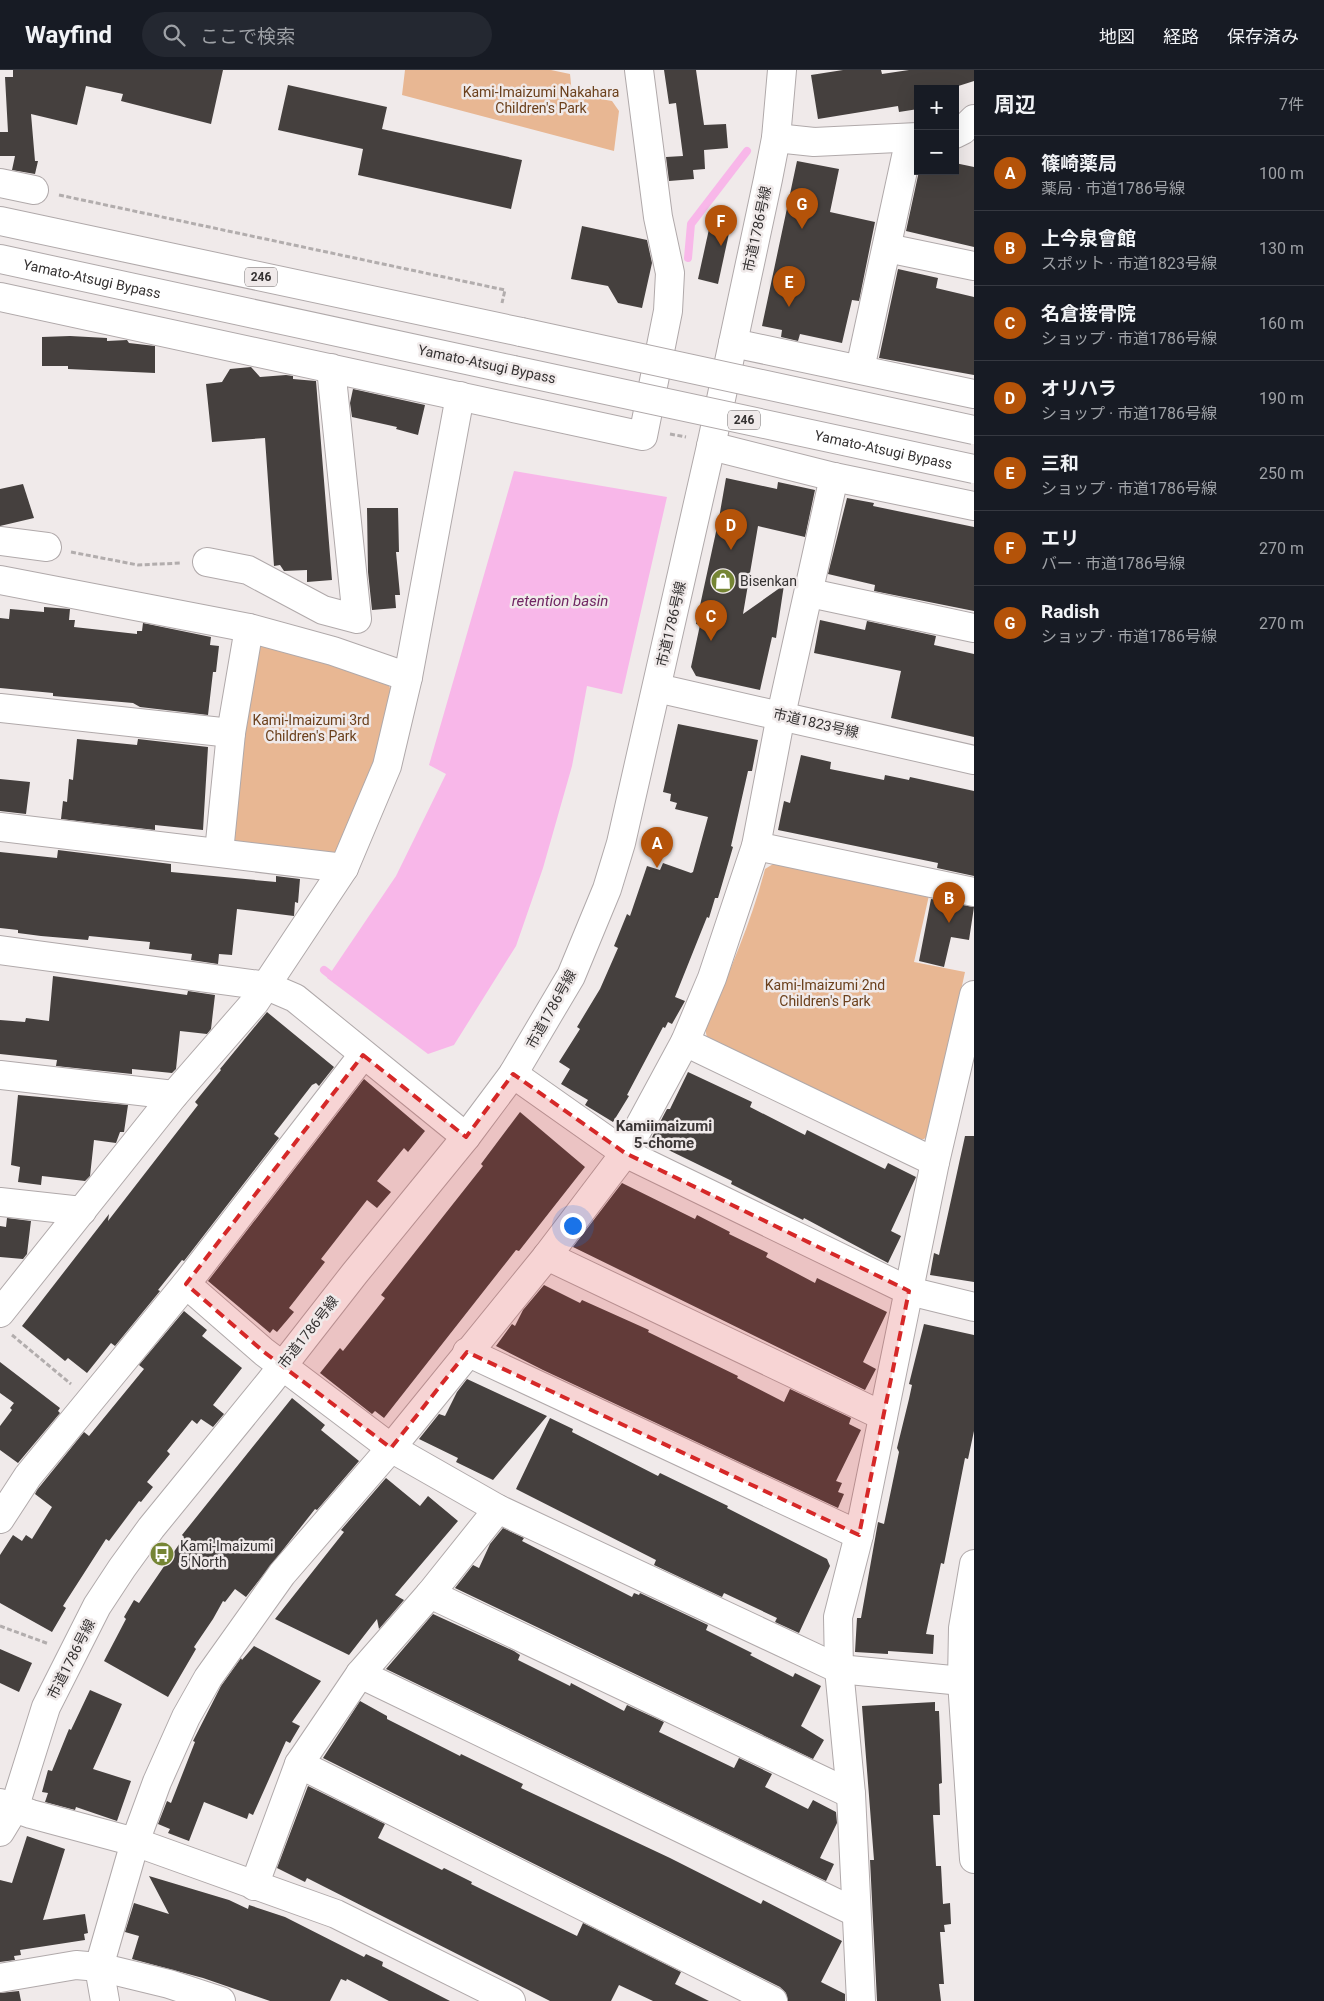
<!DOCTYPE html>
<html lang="ja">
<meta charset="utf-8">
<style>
body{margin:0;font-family:Roboto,"Noto Sans JP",sans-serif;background:#242831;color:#f1f3f6}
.controls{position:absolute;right:15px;top:15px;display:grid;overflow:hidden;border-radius:0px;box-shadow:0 5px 20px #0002}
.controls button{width:45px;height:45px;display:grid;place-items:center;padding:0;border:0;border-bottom:1px solid #363941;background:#171b24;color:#f1f3f6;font:25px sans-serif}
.you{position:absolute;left:572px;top:1155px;width:18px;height:18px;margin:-12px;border:4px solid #fff;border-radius:50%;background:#1a73e8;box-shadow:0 0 0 8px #1a73e833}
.badge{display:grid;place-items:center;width:32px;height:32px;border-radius:50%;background:#b45309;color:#fff;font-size:16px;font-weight:700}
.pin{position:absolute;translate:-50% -41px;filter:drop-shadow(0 1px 2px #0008)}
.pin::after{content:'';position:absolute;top:26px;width:18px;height:15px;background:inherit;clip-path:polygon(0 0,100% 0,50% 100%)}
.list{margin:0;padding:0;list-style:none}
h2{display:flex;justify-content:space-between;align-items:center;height:65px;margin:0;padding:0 20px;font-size:21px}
h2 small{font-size:16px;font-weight:400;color:#9ea1a6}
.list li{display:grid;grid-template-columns:32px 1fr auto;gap:15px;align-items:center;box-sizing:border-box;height:75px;padding:0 20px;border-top:1px solid #363941}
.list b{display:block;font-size:19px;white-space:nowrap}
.list p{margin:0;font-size:16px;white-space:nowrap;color:#9ea1a6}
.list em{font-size:16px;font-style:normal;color:#9ea1a6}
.icon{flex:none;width:28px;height:28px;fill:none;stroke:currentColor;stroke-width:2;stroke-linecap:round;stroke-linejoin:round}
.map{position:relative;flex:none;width:974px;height:1931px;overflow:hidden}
header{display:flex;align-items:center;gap:30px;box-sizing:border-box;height:70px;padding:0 25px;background:#171b24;border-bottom:1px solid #363941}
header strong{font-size:24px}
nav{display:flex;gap:28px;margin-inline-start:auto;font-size:18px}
.search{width:350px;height:45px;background:#242831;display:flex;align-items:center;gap:12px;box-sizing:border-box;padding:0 18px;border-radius:28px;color:#9ea1a6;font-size:19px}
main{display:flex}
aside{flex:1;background:#171b24}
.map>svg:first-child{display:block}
.green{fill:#e8b793}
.water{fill:#f8b7e9}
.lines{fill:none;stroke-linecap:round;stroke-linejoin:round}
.stream{stroke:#f8b7e9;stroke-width:8}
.building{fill:#45403e}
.minor-casing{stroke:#b0a9aa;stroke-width:30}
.highway-casing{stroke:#b0a9aa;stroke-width:30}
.path{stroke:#b2adad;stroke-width:3;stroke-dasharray:5 2.5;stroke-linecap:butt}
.minor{stroke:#fff;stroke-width:28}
.highway{stroke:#fff;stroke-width:28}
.highway-bridge-casing{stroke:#b0a9aa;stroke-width:30;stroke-linecap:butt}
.highway-bridge{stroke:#fff;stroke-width:28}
.marked{fill:#d62828;fill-opacity:0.2;stroke:#d62828;stroke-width:4;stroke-dasharray:10 6;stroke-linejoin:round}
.labels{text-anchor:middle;stroke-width:5;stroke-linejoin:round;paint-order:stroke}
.shield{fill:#f0eaea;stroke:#6c6868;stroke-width:1}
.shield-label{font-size:12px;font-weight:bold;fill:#343131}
.park-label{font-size:14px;fill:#6b401c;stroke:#f0eaea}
.street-label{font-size:14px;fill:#343131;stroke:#f0eaea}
.poi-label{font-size:14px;fill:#343131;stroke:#f0eaea;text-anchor:start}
.water-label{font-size:15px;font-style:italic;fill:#702663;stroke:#f0eaea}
.neighbourhood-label{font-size:15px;font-weight:bold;fill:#3b3636;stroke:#f0eaea}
</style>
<header>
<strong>Wayfind</strong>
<div class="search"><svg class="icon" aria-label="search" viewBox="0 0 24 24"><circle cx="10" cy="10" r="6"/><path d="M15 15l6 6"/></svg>ここで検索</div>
<nav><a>地図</a><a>経路</a><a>保存済み</a></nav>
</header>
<main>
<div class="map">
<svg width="974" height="1931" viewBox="0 0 974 1931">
<rect width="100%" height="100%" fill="#f0eaea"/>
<!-- green -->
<g class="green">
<path d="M405,0H551L570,4L572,24L612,31L619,41L614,81L402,25Z"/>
<path d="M251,568L385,608L391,620L381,674L343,779L332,786L238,774L230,765Z"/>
<path d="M778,791L930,821L914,892L965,902L930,1063L924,1069L912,1071L707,968L705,958C728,905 751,854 765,799Z"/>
</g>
<!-- water -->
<path class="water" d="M514,401L667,427L622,624L587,616L572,696L543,798L516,876L454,975L428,984L327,908L396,806L446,704L429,695Z"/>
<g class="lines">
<!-- stream -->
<g class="stream">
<path d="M688,188L691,154L747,81"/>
<path d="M324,900L337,910"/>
</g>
</g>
<!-- building -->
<g class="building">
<path d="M13,0H223L211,54L121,31L123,24L86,16L77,55L31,44L35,91H38L35,104L12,100L15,86H0V62H8L5,7H13Z"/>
<path d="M664,0H696L704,55L726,54L728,78L704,80L705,99L693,100L694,109L669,111L666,87L683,86L676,33L669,34Z"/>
<path d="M843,0H881L882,4L909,0H974V11L949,19H918V39L899,42L898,36L818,49L811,5Z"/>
<path d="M288,15L387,37L382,59L522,90L511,139L358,105L363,79L278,60Z"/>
<path d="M797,91L839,99L830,142L875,152L859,231L852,230L842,273L800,264L798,271L781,267L782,260L762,256Z"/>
<path d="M955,93L974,97V177L906,161L919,101H955Z"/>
<path d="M711,150L731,154L718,214L698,209Z"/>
<path d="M582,156L647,170L652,193L642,238L618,233L608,216L571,209Z"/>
<path d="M898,199L938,208L936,218L974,227V305L879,288Z"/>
<path d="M70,266L107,268V271L127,270L129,273L155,276V303L68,299V296H42V267Z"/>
<path d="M251,297L260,307L286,305L293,306V309L316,311L332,510L307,512V500L284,501L280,495L274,496L265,368L212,372L206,314L222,312L230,299Z"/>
<path d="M353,319L425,335L418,365L396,359L397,357L352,347L350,333Z"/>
<path d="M726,408L777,419L778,412L815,420L805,467L758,456L743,544L784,515L776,568L772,567L760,620L696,606L691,597L700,555L696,554L719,448Z"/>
<path d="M23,414L34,448L0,456V419Z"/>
<path d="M847,428L874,433L873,436L974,457V541L874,521L875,515L828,504Z"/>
<path d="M367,438H398L399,482H396L400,525H395L396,538L372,540L368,502Z"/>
<path d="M44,537L70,539L69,550H75L74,557L137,564V561H142L143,553L211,567L210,575L219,576L216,602H213L208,645L140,637L133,633L53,626V623L0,618V548L9,549L10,539L44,542Z"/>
<path d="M820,550L865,560L867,551L936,566L934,575L974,584V667L891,648L901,601L814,583Z"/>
<path d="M678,654L758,670L752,701H748L731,776L733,777L718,828H715L709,848L707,847L675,927L685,931L672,954L668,952L665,958L663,957L627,1025L629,1026L613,1052L585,1035L588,1030L561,1014L570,999L559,992L580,959L577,957L600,919L618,878L614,876L627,844L630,846L647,796L660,800L663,793L691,803L693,802L708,747L675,739L677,733L670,731L671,724L663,722Z"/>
<path d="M77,669L137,675L138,669L208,677L203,760L155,755V760L61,749L63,731L67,732L69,709L73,710Z"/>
<path d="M801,685L831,692L830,699L884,710L885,705L909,710L910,707L974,721V806L937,798L938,793L778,760L784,731L790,733Z"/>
<path d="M0,709L30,712L26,744L0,741Z"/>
<path d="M58,780L171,794V802L276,812V806L300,809L298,833L295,832L294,846L237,839L232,885L219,884L218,894L191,890L192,884L149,879L150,872L89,866L88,870L41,866L18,863V860L0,858V782L57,788Z"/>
<path d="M931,829L974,837L969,870L951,867L944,897L919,891Z"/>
<path d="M53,906L187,925L188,921L215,925L211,959L207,964L180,961L176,999L172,1003L132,999V1004L56,996L57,990L0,984V950L25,952L26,948L49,951Z"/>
<path d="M267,942L334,997L319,1016L316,1013L312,1015L274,1064L279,1068L184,1191L182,1190L158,1220L160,1221L115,1276L111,1273L87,1303L68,1288L65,1291L22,1256L109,1144L108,1151L198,1035L195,1032L221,1000L220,999Z"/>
<path d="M688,1002L752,1032L750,1037L805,1065L807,1060L885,1099L888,1093L916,1107L891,1161L901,1166L888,1193L804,1148L803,1150L731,1114L732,1111L650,1071L667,1039H670Z"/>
<path d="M364,1009L425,1061L408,1082L404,1078L377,1111L391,1122L377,1138L367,1130L321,1189L325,1192L289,1238L294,1242L277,1262L273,1259L270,1263L208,1211Z"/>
<path d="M18,1025L128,1035L124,1062H120L116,1073L94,1070L90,1106L85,1111L42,1106L41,1115L18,1112L20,1097L11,1095Z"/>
<path d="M520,1042L585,1097L519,1181L516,1180L384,1348L375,1341L372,1344L320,1303L340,1278L343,1281L385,1228L381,1225L483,1096L481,1094Z"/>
<path d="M965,1066H974V1212L930,1205L934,1183L939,1185Z"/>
<path d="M622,1113L695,1149L697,1145L730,1162L729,1164L768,1183L766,1187L815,1213L817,1208L887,1242L863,1292L876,1299L865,1320L573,1177Z"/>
<path d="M7,1148L31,1151L27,1184L23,1189L0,1187V1156L6,1157Z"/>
<path d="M544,1215L580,1233L582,1230L649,1260L648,1262L738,1306L737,1308L784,1332L790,1319L851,1348L849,1354L861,1360L836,1411L842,1413L838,1422L844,1424L838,1438L543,1300L496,1276L512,1254L515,1256L523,1240Z"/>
<path d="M184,1241L207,1260L202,1266L242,1298L213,1335L224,1344L213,1357L201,1349L197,1354L192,1350L167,1381L170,1384L147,1412L153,1417L141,1432L139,1431L109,1471L106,1469L63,1536L66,1538L52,1562L0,1533V1485L13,1465L22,1471L26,1465L32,1469L52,1437L35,1424L37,1420L84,1362L89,1366L144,1299L139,1295Z"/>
<path d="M924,1254L974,1265V1361L968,1389L965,1388L944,1494L941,1493L926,1564L934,1565L933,1584L888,1581V1584L855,1582L857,1548H861L878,1452L884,1454L899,1382L897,1378L909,1329L912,1315L909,1314Z"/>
<path d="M0,1292L60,1338L58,1341L60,1343L18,1393L0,1380V1356L12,1340L10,1338L14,1333L0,1323Z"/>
<path d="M467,1309L547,1346L493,1410L456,1392L458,1388L419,1369L439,1344L445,1346L457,1322Z"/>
<path d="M292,1328L325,1355L321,1360L359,1391L317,1440L315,1439L246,1527L235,1519L225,1532L223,1531L213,1549L194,1577L196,1579L168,1627L104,1591L126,1549L124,1547L134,1530L139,1533L184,1467L182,1465Z"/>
<path d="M550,1348L573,1359L572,1362L658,1406L660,1403L728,1436L727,1438L827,1489L830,1496L799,1563L775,1552L777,1548L724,1523L722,1527L654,1495L656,1490L516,1419Z"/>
<path d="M386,1408L420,1436L428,1426L458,1451L395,1525L404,1530L379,1559L377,1549L349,1585L275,1549L344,1462L341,1460Z"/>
<path d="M503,1458L524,1468L522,1471L632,1527L634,1523L639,1525L640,1523L708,1555L706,1560L752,1583L750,1585L793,1607L795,1603L821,1616L801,1656L824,1670L813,1689L455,1518L473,1495L479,1498L490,1474Z"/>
<path d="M433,1544L514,1581L520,1585L518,1590L570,1616L571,1613L624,1641L627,1635L664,1652L659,1662L734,1698L739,1688L772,1704L765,1717L808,1739L813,1730L836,1742L837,1753L820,1788L834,1794L826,1811L386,1599Z"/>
<path d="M254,1576L321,1611L292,1652L300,1656L290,1673L286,1671L253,1745L249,1743L247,1749L204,1732L189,1771L168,1763L170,1759L158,1754L167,1731L171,1733L195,1672L193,1671L221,1616L241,1588L242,1590Z"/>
<path d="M0,1579L32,1593L19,1622L0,1613Z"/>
<path d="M90,1620L122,1634L93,1699L131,1711L117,1751L76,1737L75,1740L45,1732L48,1723L42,1722L48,1700L52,1701L69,1659L71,1660Z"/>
<path d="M360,1631L387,1646V1649L460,1686L461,1684L523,1714L521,1718L670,1788L761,1834L763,1830L842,1871L821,1912L845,1924V1931H788L786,1923L780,1917L323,1688Z"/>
<path d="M935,1632V1641H939L942,1713L939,1714L940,1745H933L936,1796H941L943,1834L950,1833L951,1854L944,1855L945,1862H940L944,1914H939L941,1931H877L870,1790H874L862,1636Z"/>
<path d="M308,1716L385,1754L378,1768L442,1800L444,1798L472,1812L471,1814L577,1866L583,1853L681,1902L675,1914L709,1931H653L619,1915L611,1931H550L307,1808L305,1812L277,1798Z"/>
<path d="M27,1766L65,1779L43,1850L85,1844L88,1863L84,1864L85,1870L20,1880L21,1885L14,1886L15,1890L0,1892V1810L12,1813Z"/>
<path d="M149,1806L229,1830L248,1839L249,1835L285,1847L364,1887L366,1884L383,1892L382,1896L450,1931H389L347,1909L346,1911L341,1909L330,1931H270L203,1908L132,1889L139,1866L125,1862L134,1833L169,1844Z"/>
<path d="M19,1921L21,1931H0V1923Z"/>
</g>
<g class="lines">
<defs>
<g id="minor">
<path d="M955,64L963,60L974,49"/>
<path d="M776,68L814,72L918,67"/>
<path d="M0,113L34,120"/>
<path d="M887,178L974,196"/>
<path d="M0,227L643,366L668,241L670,203L658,147L639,0"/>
<path d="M733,273L974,324"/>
<path d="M860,299L910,68"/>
<path d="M711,376L834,407L974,436"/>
<path d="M0,471L47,477"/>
<path d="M207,492L248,500L323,540L357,549L331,298"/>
<path d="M0,510L249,558L333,581L408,607"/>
<path d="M810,523L974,558"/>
<path d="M657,618L974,690"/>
<path d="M0,638L231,663"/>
<path d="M0,757L344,798"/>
<path d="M756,776L974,822"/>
<path d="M219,782L231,663L249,558"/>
<path d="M0,880L267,916L295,928L466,1067"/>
<path d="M685,972L935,1092"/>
<path d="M513,1004L625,1083L909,1221L974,1237"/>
<path d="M0,1005L174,1025"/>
<path d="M0,1132L82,1141"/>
<path d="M547,1186L883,1346"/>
<path d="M186,1214L264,1282L391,1378L498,1439L839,1599L962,1611L974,1608"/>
<path d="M0,1243L174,1025L255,932L344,798L387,696L408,607L460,326"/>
<path d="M467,1282L859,1465"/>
<path d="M0,1449L28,1406L186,1214L363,985"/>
<path d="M974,1494L963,1558L962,1611L974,1789"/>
<path d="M430,1524L851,1724"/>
<path d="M360,1604L855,1842"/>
<path d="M299,1694L773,1931"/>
<path d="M0,1733L31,1744L135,1772L336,1844L511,1931"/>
<path d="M0,1762L14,1739L46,1637L97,1536L122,1498L151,1458L270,1312L355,1203L466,1067L513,1004L571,906L607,819L621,773L711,376L768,109L776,68L782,0"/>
<path d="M254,1816L299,1694L360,1604L430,1524L498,1439"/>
<path d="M0,1908L76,1895L99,1897L169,1914L221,1931"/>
<path d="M105,1931L99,1897L135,1772L157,1712L186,1647L208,1608L282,1504L391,1378L547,1186L625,1083L685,972L712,908L756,776L781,645L834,407"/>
<path d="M861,1931L851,1724L839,1599L838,1547L859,1465L935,1092L974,925"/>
</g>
<g id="highway">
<path d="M0,151L521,262"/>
<path id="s1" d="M0,189L513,300"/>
</g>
</defs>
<!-- minor casing -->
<use href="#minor" class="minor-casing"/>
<!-- highway casing -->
<use href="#highway" class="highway-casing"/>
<!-- path -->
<g class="path">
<path d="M59,125L505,220L502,233"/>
<path d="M670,364L686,367"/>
<path d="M71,482L138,495L181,493"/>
<path d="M12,1265L71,1314"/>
<path d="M0,1556L49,1574"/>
</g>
<!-- minor -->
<use href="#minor" class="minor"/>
<!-- highway -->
<use href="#highway" class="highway"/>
<defs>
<g id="highway-bridge">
<path d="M521,262L974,360"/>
<path id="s2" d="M513,300L974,399"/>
</g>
</defs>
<!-- highway-bridge casing -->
<use href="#highway-bridge" class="highway-bridge-casing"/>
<!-- highway-bridge -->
<use href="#highway-bridge" class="highway-bridge"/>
</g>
<!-- marked area -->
<path class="marked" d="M363,985L466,1067L513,1004L625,1083L909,1221L859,1465L467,1282L391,1378L264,1282L186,1214Z"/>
<!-- icons -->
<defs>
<symbol id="shop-disc" viewBox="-11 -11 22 22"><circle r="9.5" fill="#758534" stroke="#f0eaea"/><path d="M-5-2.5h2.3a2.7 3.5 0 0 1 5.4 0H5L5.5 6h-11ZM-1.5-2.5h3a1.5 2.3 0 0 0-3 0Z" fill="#fff"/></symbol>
<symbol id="bus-disc" viewBox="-11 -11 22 22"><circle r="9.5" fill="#758534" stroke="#f0eaea"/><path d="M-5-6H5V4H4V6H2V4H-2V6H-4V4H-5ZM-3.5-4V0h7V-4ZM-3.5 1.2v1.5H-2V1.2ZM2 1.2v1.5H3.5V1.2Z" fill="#fff"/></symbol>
</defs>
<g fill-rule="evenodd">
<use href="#shop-disc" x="709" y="497" width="28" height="28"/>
<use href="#bus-disc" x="148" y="1470" width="28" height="28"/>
</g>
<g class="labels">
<!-- shield labels -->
<g class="shield">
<rect x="245" y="197.5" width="32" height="19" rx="4"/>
<rect x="728" y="340.5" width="32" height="19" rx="4"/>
</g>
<g class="shield-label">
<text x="261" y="211">246</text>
<text x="744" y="354">246</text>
</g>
<!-- park labels -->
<g class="park-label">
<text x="541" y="27">Kami-Imaizumi Nakahara<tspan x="541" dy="16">Children's Park</tspan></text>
<text x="311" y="655">Kami-Imaizumi 3rd<tspan x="311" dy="16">Children's Park</tspan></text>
<text x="825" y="920">Kami-Imaizumi 2nd<tspan x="825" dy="16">Children's Park</tspan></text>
</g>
<!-- street labels -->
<g class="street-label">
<text transform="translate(757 159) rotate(-78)" y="5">市道1786号線</text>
<text dy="5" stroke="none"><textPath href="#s1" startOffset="94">Yamato-Atsugi Bypass</textPath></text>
<text transform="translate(487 294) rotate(12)" y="5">Yamato-Atsugi Bypass</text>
<text dy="5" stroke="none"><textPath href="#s2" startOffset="379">Yamato-Atsugi Bypass</textPath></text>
<text transform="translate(671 554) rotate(-77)" y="5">市道1786号線</text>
<text transform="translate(816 653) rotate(13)" y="5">市道1823号線</text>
<text transform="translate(551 939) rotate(-61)" y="5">市道1786号線</text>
<text transform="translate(308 1262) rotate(-52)" y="5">市道1786号線</text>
<text transform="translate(71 1589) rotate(-63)" y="5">市道1786号線</text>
</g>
<!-- poi labels -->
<g class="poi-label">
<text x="740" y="516">Bisenkan</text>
<text x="180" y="1481">Kami-Imaizumi<tspan x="180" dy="16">5 North</tspan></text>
</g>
<!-- water labels -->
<g class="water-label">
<text x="560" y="536">retention basin</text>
</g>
<!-- neighbourhood labels -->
<g class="neighbourhood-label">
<text x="664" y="1061">Kamiimaizumi<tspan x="664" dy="17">5-chome</tspan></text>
</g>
</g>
</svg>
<div class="controls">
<button>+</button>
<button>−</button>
</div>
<div class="you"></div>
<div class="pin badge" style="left:657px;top:798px">A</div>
<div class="pin badge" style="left:949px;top:853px">B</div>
<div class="pin badge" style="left:711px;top:571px">C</div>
<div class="pin badge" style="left:731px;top:480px">D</div>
<div class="pin badge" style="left:789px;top:237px">E</div>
<div class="pin badge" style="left:721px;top:176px">F</div>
<div class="pin badge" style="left:802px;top:159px">G</div>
</div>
<aside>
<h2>周辺<small>7件</small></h2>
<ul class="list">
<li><span class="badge">A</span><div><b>篠崎薬局</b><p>薬局 · 市道1786号線</p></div><em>100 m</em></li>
<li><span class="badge">B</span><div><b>上今泉會館</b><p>スポット · 市道1823号線</p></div><em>130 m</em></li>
<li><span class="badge">C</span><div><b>名倉接骨院</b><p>ショップ · 市道1786号線</p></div><em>160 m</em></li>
<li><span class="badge">D</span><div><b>オリハラ</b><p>ショップ · 市道1786号線</p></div><em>190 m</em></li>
<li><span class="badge">E</span><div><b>三和</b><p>ショップ · 市道1786号線</p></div><em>250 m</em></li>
<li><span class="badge">F</span><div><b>エリ</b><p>バー · 市道1786号線</p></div><em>270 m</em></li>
<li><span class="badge">G</span><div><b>Radish</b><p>ショップ · 市道1786号線</p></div><em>270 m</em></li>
</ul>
</aside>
</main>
